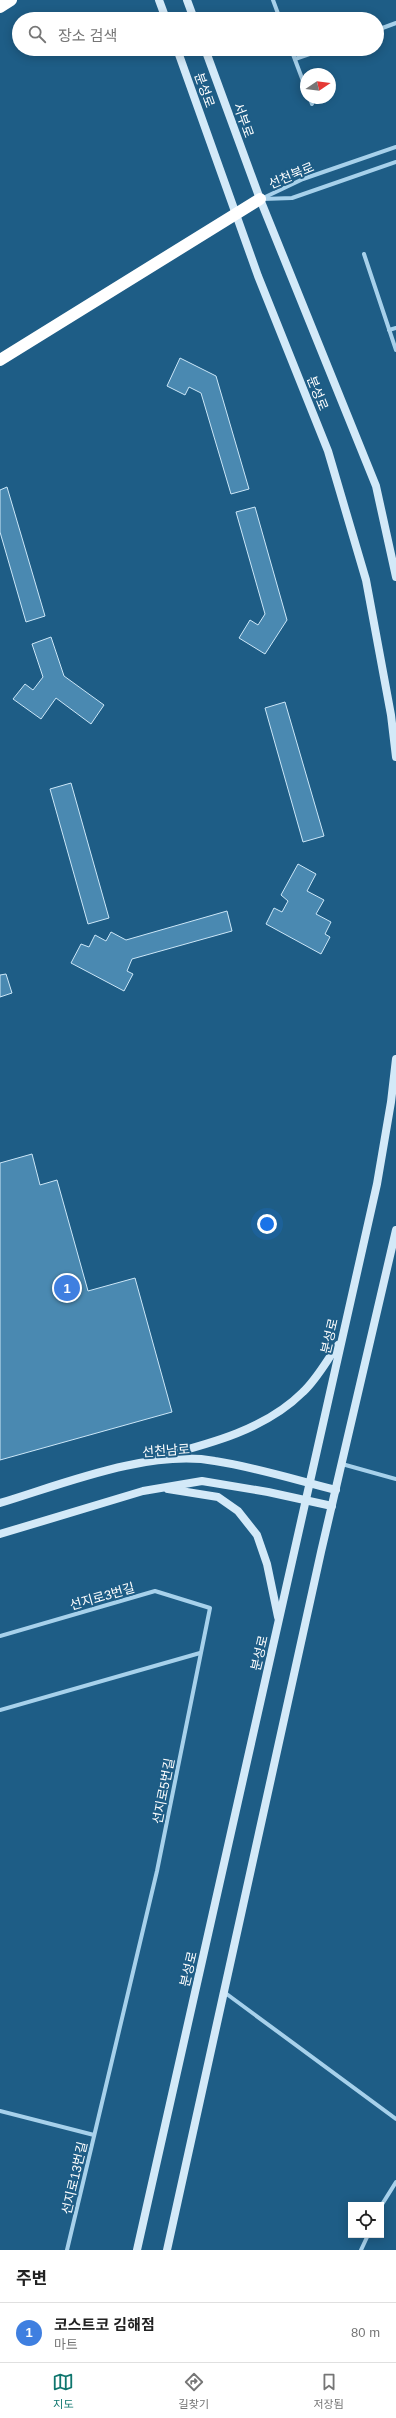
<!DOCTYPE html>
<html lang="ko">
<meta charset="utf-8">
<style>
body{margin:0;font-family:Arial,"Noto Sans KR",sans-serif;background:#f2f2f2;color:#222}
.controls{position:absolute;right:12px;bottom:12px;display:grid;overflow:hidden;border-radius:0px;box-shadow:0 2px 10px #0003}
.controls button{width:36px;height:36px;display:grid;place-items:center;padding:0;border:0;border-bottom:1px solid #e0e0e0;background:#fff;color:#222;font:20px sans-serif}
.compass{position:absolute;left:300px;top:68px;width:36px;height:36px;border-radius:50%;background:#fff;box-shadow:0 2px 10px #0003;rotate:77deg}
.you{position:absolute;left:267px;top:1224px;width:14px;height:14px;margin:-10px;border:3px solid #fff;border-radius:50%;background:#1a73e8;box-shadow:0 0 0 6px #1a73e833}
.badge{display:grid;place-items:center;width:26px;height:26px;border-radius:50%;background:#0f766e;color:#fff;font-size:13px;font-weight:700}
.pin{position:absolute;translate:-50% -50%;border:2px solid #fff;box-shadow:0 1px 4px #0006}
.list{margin:0;padding:0;list-style:none}
h2{display:flex;justify-content:space-between;align-items:center;height:52px;margin:0;padding:0 16px;font-size:17px}
h2 small{font-size:13px;font-weight:400;color:#767676}
.list li{display:grid;grid-template-columns:26px 1fr auto;gap:12px;align-items:center;box-sizing:border-box;height:60px;padding:0 16px;border-top:1px solid #e0e0e0}
.list b{display:block;font-size:15px;white-space:nowrap}
.list p{margin:0;font-size:13px;white-space:nowrap;color:#767676}
.list em{font-size:13px;font-style:normal;color:#767676}
.icon{flex:none;width:22px;height:22px;fill:none;stroke:currentColor;stroke-width:2;stroke-linecap:round;stroke-linejoin:round}
.map{position:relative;flex:none;width:396px;height:2250px;overflow:hidden}
.search{position:absolute;background:#fff;box-shadow:0 2px 10px #0003;left:12px;right:12px;top:12px;height:44px;display:flex;align-items:center;gap:10px;box-sizing:border-box;padding:0 14px;border-radius:22px;color:#767676;font-size:15px}
.sheet{height:112px;background:#fff}
nav{display:flex;justify-content:space-around;align-items:center;box-sizing:border-box;height:56px;border-top:1px solid #e0e0e0;background:#fff;font-size:11px;color:#767676}
nav a{display:grid;justify-items:center;gap:2px}
nav .on{color:#0f766e}
.map>svg:first-child{display:block}
.building{fill:#4a89b1;stroke:#cce7f8}
.lines{fill:none;stroke-linecap:round;stroke-linejoin:round}
.street{stroke:#a7d1eb;stroke-width:4}
.secondary{stroke:#d3e9f8;stroke-width:8}
.highway{stroke:#fff;stroke-width:12}
.labels{text-anchor:middle;stroke-width:4;stroke-linejoin:round;paint-order:stroke}
.street-label{font-size:13px;fill:#fff;stroke:#1e5d86}
</style>
<div class="map">
<svg width="396" height="2250" viewBox="0 0 396 2250">
<rect width="100%" height="100%" fill="#1e5d86"/>
<!-- building -->
<g class="building">
<path d="M180,358L216,376L249,489L231,494L201,393L189,387L185,395L167,386Z"/>
<path d="M7,487L45,616L26,622L0,532V490Z"/>
<path d="M255,507L287,620L265,654L239,638L250,620L258,625L265,614L236,512Z"/>
<path d="M51,637L64,676L104,705L91,724L56,698L41,719L13,699L25,684L33,690L43,677L32,644Z"/>
<path d="M285,702L324,836L303,842L265,708Z"/>
<path d="M71,783L109,918L88,924L50,789Z"/>
<path d="M298,864L316,874L307,891L324,900L316,914L331,922L325,934L330,937L321,954L266,924L274,908L282,912L288,901L281,895Z"/>
<path d="M227,911L232,931L132,959L127,971L133,974L124,991L71,963L81,944L89,947L95,935L106,941L111,932L126,940Z"/>
<path d="M6,974L12,993L0,997V975Z"/>
<path d="M32,1154L40,1185L57,1180L88,1291L135,1278L172,1412L0,1460V1163Z"/>
</g>
<g class="lines">
<!-- street -->
<g class="street">
<path d="M273,0L280,19"/>
<path d="M377,30L396,23"/>
<path d="M291,49L306,89"/>
<path d="M295,59L324,49"/>
<path d="M310,98L312,104"/>
<path d="M261,199L303,179L396,147"/>
<path d="M263,199L292,198L396,162"/>
<path d="M364,254L396,350"/>
<path d="M389,330L396,328"/>
<path d="M342,1464L396,1479"/>
<path d="M0,1636L155,1591L210,1608L157,1871L67,2250"/>
<path d="M0,1710L200,1653"/>
<path d="M224,1992L396,2119"/>
<path d="M0,2111L94,2135"/>
<path d="M381,2206L396,2182"/>
<path d="M361,2250L368,2235"/>
</g>
<!-- secondary -->
<g class="secondary">
<path d="M159,0L166,19"/>
<path d="M187,0L194,19"/>
<path d="M177,49L258,276L328,451L366,580L391,715L396,757"/>
<path d="M205,49L260,199L376,486L396,577"/>
<path d="M159,1457C209,1444 265,1430 303,1392C317,1379 327,1360 338,1345"/>
<path d="M168,1489L218,1497L238,1511L257,1535L267,1564L278,1617"/>
<path d="M0,1503C63,1484 149,1449 215,1461C255,1467 296,1480 336,1490"/>
<path d="M0,1534L143,1491L202,1481L268,1492L332,1506"/>
<path d="M137,2250L377,1184L391,1102L396,1059"/>
<path d="M167,2250L321,1552L396,1230"/>
</g>
<!-- highway -->
<g class="highway">
<path d="M0,7L11,0"/>
<path d="M0,360L260,199"/>
</g>
</g>
<g class="labels">
<!-- street labels -->
<g class="street-label">
<text transform="translate(205 90) rotate(70)" y="5">분성로</text>
<text transform="translate(244 120) rotate(70)" y="5">서부로</text>
<text transform="translate(291 175) rotate(-23)" y="5">선천북로</text>
<text transform="translate(318 393) rotate(68)" y="5">분성로</text>
<text transform="translate(329 1336) rotate(-77)" y="5">분성로</text>
<text transform="translate(166 1450) rotate(-4)" y="5">선천남로</text>
<text transform="translate(102 1596) rotate(-16)" y="5">선지로3번길</text>
<text transform="translate(259 1653) rotate(-77)" y="5">분성로</text>
<text transform="translate(163 1791) rotate(-79)" y="5">선지로5번길</text>
<text transform="translate(188 1969) rotate(-77)" y="5">분성로</text>
<text transform="translate(74 2178) rotate(-77)" y="5">선지로13번길</text>
</g>
</g>
</svg>
<div class="controls">
<button><svg class="icon" aria-label="locate" viewBox="0 0 24 24"><circle cx="12" cy="12" r="6"/><path d="M12 2v4M12 18v4M2 12h4M18 12h4"/></svg></button>
</div>
<svg class="compass" viewBox="-18 -18 36 36"><path d="M0-13l5 13h-10z" fill="#e53935"/><path d="M0 13l5-13h-10z" fill="#767676"/></svg>
<div class="you"></div>
<div class="pin badge" style="left:67px;top:1288px;background:#3f7fe0">1</div>
<div class="search"><svg class="icon" aria-label="search" viewBox="0 0 24 24"><circle cx="10" cy="10" r="6"/><path d="M15 15l6 6"/></svg>장소 검색</div>
</div>
<section class="sheet">
<h2>주변<small></small></h2>
<ul class="list">
<li><span class="badge" style="background:#3f7fe0">1</span><div><b>코스트코 김해점</b><p>마트</p></div><em>80 m</em></li>
</ul>
</section>
<nav>
<a class="on"><svg class="icon" aria-label="map" viewBox="0 0 24 24"><path d="M3 6l6-2 6 2 6-2v14l-6 2-6-2-6 2zM9 4v14M15 6v14"/></svg>지도</a>
<a><svg class="icon" aria-label="directions" viewBox="0 0 24 24"><path d="M12 3l9 9-9 9-9-9zM9 14v-3h6M13 9l2 2-2 2"/></svg>길찾기</a>
<a><svg class="icon" aria-label="saved" viewBox="0 0 24 24"><path d="M7 4h10v16l-5-4-5 4z"/></svg>저장됨</a>
</nav>
